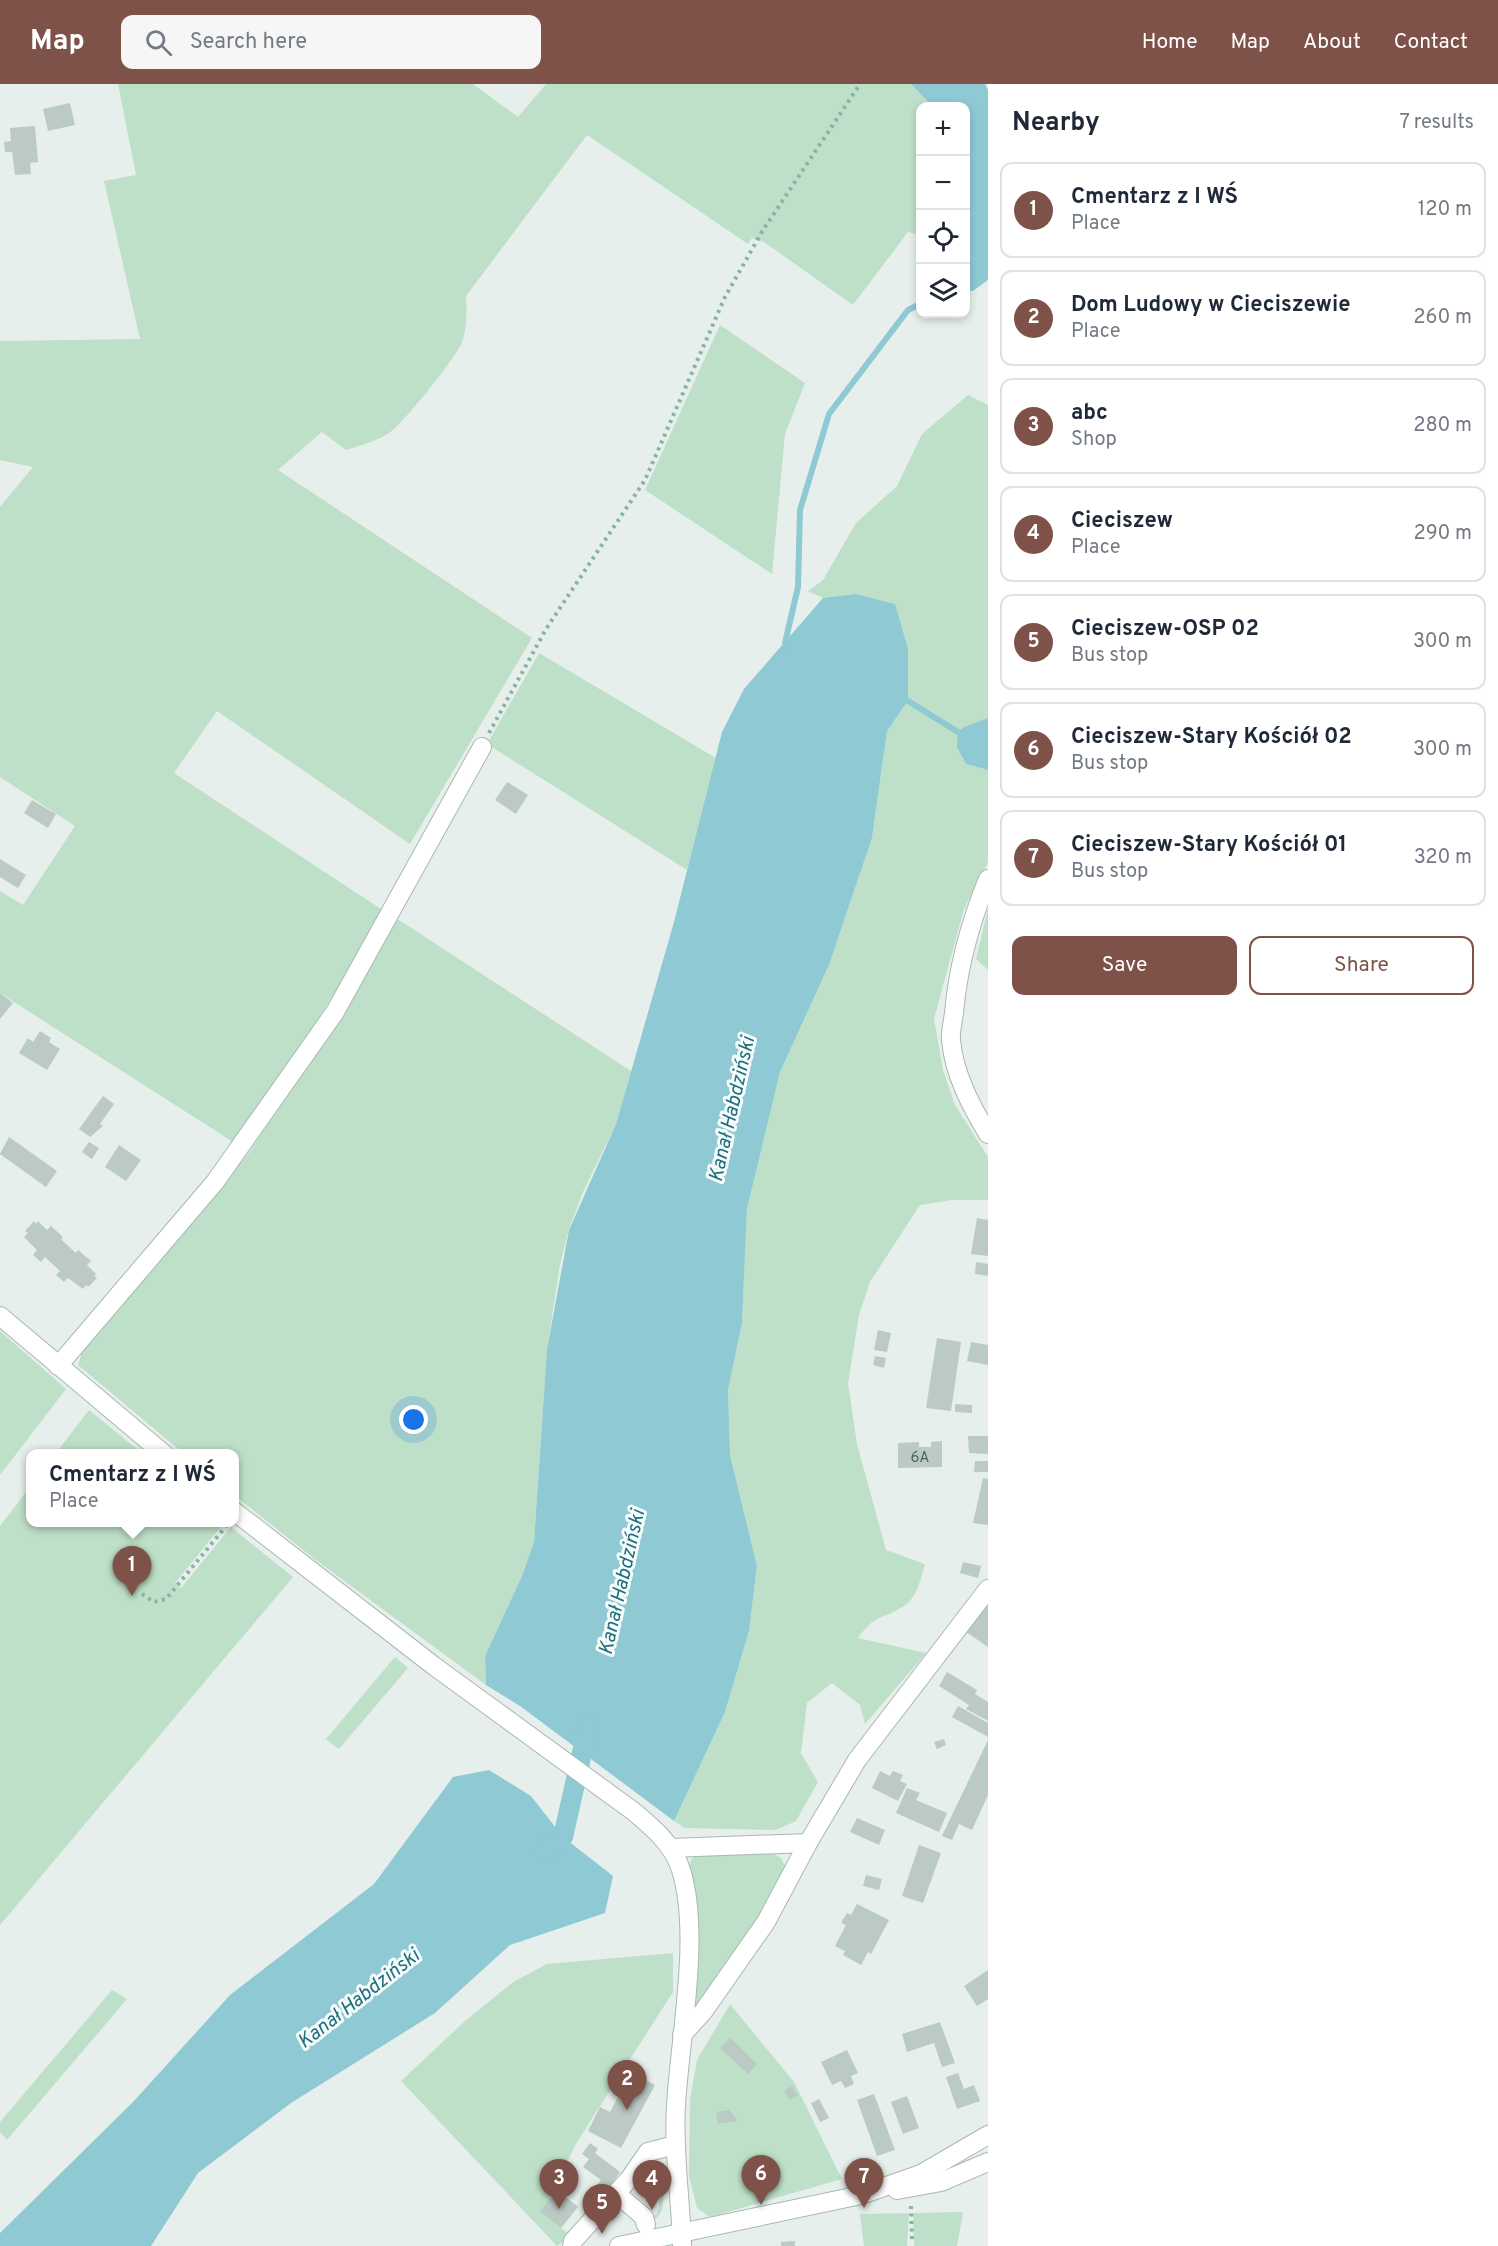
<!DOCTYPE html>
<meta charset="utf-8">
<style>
body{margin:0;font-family:Overpass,sans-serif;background:#f6f6f7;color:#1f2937}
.controls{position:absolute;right:18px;top:18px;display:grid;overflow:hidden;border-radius:12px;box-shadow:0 3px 9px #0003}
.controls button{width:54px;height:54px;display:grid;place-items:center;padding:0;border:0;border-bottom:2px solid #e0e1e3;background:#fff;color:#1f2937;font:30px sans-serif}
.you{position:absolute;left:414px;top:1336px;width:21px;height:21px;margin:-15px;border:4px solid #fff;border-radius:50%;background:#1a73e8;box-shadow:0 0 0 9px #1a73e833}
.badge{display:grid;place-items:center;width:39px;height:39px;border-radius:50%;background:#7f5249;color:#fff;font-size:20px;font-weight:700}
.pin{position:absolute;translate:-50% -50px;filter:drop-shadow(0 2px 3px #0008)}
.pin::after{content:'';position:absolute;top:32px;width:21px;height:18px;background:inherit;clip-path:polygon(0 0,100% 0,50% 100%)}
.popup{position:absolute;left:26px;top:1365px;width:213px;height:78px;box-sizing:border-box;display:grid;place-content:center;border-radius:12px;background:#fff;filter:drop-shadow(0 2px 4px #0005);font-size:20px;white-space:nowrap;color:#747a83}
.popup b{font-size:22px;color:#1f2937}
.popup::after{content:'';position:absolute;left:50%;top:100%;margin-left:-12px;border:12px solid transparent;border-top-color:#fff}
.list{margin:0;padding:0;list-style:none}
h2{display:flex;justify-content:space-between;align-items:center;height:78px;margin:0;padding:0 24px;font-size:26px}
h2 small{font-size:20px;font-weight:400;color:#747a83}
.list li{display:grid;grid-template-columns:39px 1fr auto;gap:18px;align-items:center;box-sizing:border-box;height:96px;margin:0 12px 12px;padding:0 12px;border:2px solid #e0e1e3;border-radius:12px}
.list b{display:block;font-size:22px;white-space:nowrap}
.list p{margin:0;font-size:20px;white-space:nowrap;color:#747a83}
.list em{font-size:20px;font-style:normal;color:#747a83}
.actions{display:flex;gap:12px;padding:18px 24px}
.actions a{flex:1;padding:14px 0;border:2px solid #7f5249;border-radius:12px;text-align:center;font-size:21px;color:#7f5249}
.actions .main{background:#7f5249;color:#fff}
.icon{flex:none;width:33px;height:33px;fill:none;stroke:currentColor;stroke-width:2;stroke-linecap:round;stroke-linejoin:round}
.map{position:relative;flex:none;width:988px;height:2162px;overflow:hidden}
header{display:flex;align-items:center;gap:36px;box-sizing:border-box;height:84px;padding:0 30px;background:#7f5249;color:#fff}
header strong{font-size:28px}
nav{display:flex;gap:33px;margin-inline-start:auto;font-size:21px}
.search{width:420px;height:54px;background:#f6f6f7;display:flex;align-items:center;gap:15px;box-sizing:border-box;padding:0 21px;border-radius:12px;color:#747a83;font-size:22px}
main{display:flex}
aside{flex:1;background:#fff}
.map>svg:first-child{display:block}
.green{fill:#bfe0c8}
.water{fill:#8ec9d4}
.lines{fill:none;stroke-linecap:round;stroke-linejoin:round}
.stream{stroke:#8ec9d4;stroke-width:6}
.canal{stroke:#8ec9d4;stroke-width:20}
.building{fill:#bbcac4}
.minor-casing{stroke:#a8b8b2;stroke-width:20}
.path{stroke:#86b3a5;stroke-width:4;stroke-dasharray:3 4.5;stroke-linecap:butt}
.minor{stroke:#fff;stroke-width:18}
.labels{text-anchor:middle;stroke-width:6;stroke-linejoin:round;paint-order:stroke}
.number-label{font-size:15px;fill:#4a645c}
.water-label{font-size:20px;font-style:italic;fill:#1c6f80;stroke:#f7fbf9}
</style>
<header>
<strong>Map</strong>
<div class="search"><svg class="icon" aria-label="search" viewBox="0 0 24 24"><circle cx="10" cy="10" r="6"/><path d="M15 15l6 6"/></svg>Search here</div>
<nav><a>Home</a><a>Map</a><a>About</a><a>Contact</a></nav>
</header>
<main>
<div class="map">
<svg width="988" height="2162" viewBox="0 0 988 2162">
<rect width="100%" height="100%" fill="#e6efeb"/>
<!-- green -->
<g class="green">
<path d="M118,0H473L518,33L546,0H911L932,22H920V151L908,148L853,221L764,158L752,154L748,160L587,51L466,212C467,229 467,243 462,258C456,274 407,334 393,346C380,357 361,361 346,366L322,348L278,386L532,554L410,760L217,627L174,689L384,827C338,907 288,983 233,1058L0,909V807L23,821L75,742L0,693V423L33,383L0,376V257L140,255L104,97L136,91Z"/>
<path d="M720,241L805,299L785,350L772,490L645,406Z"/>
<path d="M968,311L988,321V634L964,643L966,680L988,686V779L964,825L934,935L943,986L955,1021L988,1073V1116H952L920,1121L870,1198L859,1231L848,1299L857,1360L886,1466L925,1480C921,1494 917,1514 904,1522C881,1537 877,1528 858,1554L926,1569L865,1640L860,1621L832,1599L807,1619L801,1669L818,1698L796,1737L776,1746L685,1744L674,1737L725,1628L749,1547L757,1482L730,1371L728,1306L742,1239L747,1125L780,988L829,881L872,754L887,647L908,617L855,510L823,514L808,507L823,496L856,439L897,402L922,350Z"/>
<path d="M539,569L716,674L687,786L487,660Z"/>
<path d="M988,825V886L976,875Z"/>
<path d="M396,834L631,987L616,1040L583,1108L569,1145L560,1181L547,1265L534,1458L522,1492L485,1572L486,1601L317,1477L234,1411V1370L183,1369L78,1281L84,1261L248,1070L292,1004Z"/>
<path d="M0,1247L66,1305L0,1391Z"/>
<path d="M89,1326L142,1369H56Z"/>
<path d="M30,1403V1438L224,1439L175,1499L181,1504L231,1443L293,1493L0,1841V1442Z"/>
<path d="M395,1573L408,1584L339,1665L326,1655Z"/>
<path d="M772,1769L781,1774L786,1784L777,1806L697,1923L694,1922C699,1887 701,1849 696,1814C694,1800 682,1781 696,1771Z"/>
<path d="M673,1869V1908L577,2058L566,2080L575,2088L541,2127L571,2152L557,2162L401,1997L464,1938L513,1898L547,1880Z"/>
<path d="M112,1906L127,1915L7,2056L0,2048V2038Z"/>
<path d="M730,1920L794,1998L842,2095L710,2133L697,2124L689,2092L690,2016L697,1976Z"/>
<path d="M653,2082L660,2087C662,2103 670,2130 651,2137L650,2133L657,2130L659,2122L657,2095H651L647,2090L648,2086Z"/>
<path d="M963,2128L957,2162H914L913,2129Z"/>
<path d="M909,2129L907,2162H864L860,2130Z"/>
</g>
<!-- water -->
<g class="water">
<path d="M911,0H985L988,6V196L973,207L966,206V22H932Z"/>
<path d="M855,510L895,520L908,565V617L887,647L872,754L829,881L780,988L747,1125L742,1239L728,1306L730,1371L757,1482L749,1547L725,1628L674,1737L520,1622L486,1601L485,1572L522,1492L534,1458L547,1265L569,1146L616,1040L674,838L722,648L744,605L823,514Z"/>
<path d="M988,634V686L966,680L957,663L958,648L964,643Z"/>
<path d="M489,1686L531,1712L563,1753L613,1792L605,1829L510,1861L435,1929L291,2019L198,2089L151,2162H0V2149L134,2017L230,1911L374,1800L453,1693Z"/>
</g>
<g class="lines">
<!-- stream -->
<g class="stream">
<path d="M788,565L785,559L798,503L800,426L829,330L908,226L920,220"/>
<path d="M908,617L958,648"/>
</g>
<!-- canal -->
<path class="canal" d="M543,1768L563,1753L588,1642"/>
</g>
<!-- building -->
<g class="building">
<path d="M70,19L75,41L48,47L43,25Z"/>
<path d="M35,42L38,78L30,79L31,90L15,91L12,68H5L4,58L11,57L10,44Z"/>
<path d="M507,698L528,711L516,730L495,716Z"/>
<path d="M32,716L56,730L48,744L24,729Z"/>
<path d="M0,775L26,791L18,804L0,793Z"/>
<path d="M0,909L13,919L0,935Z"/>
<path d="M40,947L51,954L49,958L60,965L47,986L19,969L28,954L33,958Z"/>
<path d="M103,1012L114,1020L100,1040L103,1042L90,1053L79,1045Z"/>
<path d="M9,1053L57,1087L46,1103L0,1070Z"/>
<path d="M89,1058L99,1064L92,1075L82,1068Z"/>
<path d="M119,1061L141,1076L126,1097L105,1083Z"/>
<path d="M977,1134L988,1136V1172L971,1170Z"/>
<path d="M34,1137L36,1140L38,1137L47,1146L51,1142L63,1153L61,1155L68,1162L76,1169L78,1166L91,1177L87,1181L96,1190L94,1192L97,1194L88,1203L86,1201L83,1205L68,1194L64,1198L56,1191L60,1187L45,1173L41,1178L33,1171L37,1166L24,1153L28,1149L25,1147Z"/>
<path d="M976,1178L988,1180V1192L975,1190Z"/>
<path d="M878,1246L891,1249L887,1268L874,1266Z"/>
<path d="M937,1254L961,1258L951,1327L926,1324Z"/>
<path d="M971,1258L988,1261V1281L967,1277Z"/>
<path d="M875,1272L886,1274L884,1284L873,1281Z"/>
<path d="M955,1320L972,1321V1329L955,1328Z"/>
<path d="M968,1352H988V1370L969,1369Z"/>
<path d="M942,1357V1383L898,1384V1359L919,1358V1363H931V1358Z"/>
<path d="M975,1377H988V1388H974Z"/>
<path d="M983,1394L988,1395V1441L973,1439Z"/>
<path d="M963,1478L981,1482L978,1494L960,1489Z"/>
<path d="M988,1517V1563L966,1548Z"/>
<path d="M947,1588L977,1606L975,1610L988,1618V1637L966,1625L969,1621L939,1602Z"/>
<path d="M958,1622L988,1639V1653L952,1633Z"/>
<path d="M944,1655L946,1661L937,1665L934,1658Z"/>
<path d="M988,1656V1711L972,1746L959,1740L952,1756L942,1752Z"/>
<path d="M880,1687L890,1692L893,1687L903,1691L900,1697L907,1700L898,1717L872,1704Z"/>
<path d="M907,1704L920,1709L916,1716L947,1729L939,1748L896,1729Z"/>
<path d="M857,1734L885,1746L879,1761L850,1748Z"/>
<path d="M919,1761L941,1769L923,1819L902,1812Z"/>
<path d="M866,1791L882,1795L879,1806L863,1802Z"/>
<path d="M857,1820L889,1836L871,1870L868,1868L861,1881L843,1871L845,1867L835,1862L846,1841L841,1839L847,1829L851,1831Z"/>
<path d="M988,1886V1915L977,1922L964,1902Z"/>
<path d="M940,1938L955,1979L942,1983L934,1959L907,1968L902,1950Z"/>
<path d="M730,1954L757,1980L748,1990L720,1964Z"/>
<path d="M847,1966L858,1989L851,1992L854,2000L845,2004L841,1997L832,2001L821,1978Z"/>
<path d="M631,1988L655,2001L621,2064L588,2047L600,2023L610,2028Z"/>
<path d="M958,1989L964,2005L974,2001L980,2017L957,2025L946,1993Z"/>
<path d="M792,2002L798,2011L789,2016L784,2007Z"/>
<path d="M874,2010L895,2066L877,2072L857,2016Z"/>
<path d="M907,2012L919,2044L903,2050L891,2018Z"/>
<path d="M819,2015L829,2034L820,2038L811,2019Z"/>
<path d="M729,2026L738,2037L718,2040L716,2028Z"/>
<path d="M590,2059L598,2065L595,2069L620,2088L605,2109L596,2102L601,2096L583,2083L589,2075L582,2070Z"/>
<path d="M557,2106L578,2123L561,2144L540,2127Z"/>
<path d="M795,2157V2162H781V2158Z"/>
</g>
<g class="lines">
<defs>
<g id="minor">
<path d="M988,795C970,839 958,882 954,929C953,938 950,948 951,956C954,990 971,1022 988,1050"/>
<path d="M0,1232L164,1370"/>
<path d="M58,1282L215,1098L335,928L482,663"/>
<path d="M234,1427L434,1582L633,1727C653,1744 673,1760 681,1786C701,1850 680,1953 676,2021C673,2068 681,2115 682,2162"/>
<path d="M670,1764L808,1759"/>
<path d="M682,1951L703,1928L766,1838L808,1759L857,1676L988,1505"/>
<path d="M897,2106L941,2098L988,2078"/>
<path d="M617,2110L644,2133L646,2141"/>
<path d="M572,2162L573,2157L630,2094L648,2068L675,2061"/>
<path d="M619,2162L861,2111L921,2090L988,2051"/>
</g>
</defs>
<!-- minor casing -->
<use href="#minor" class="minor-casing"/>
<!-- path -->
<g class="path">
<path d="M489,649L546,545L645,396L725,213L763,146L860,0"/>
<path d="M142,1510L154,1518L166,1515L227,1441"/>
<path d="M911,2122L912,2157"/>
</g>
<!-- minor -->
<use href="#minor" class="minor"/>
</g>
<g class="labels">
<!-- number labels -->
<g class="number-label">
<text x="920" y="1378">6A</text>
</g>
<!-- water labels -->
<g class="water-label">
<text transform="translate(731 1025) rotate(-77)" y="7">Kanał Habdziński</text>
<text transform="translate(621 1498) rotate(-77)" y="7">Kanał Habdziński</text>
<text transform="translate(358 1914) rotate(-38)" y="7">Kanał Habdziński</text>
</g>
</g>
</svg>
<div class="controls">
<button>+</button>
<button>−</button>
<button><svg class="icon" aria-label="locate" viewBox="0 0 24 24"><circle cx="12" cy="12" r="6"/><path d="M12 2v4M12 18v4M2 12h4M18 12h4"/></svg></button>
<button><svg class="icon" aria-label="layers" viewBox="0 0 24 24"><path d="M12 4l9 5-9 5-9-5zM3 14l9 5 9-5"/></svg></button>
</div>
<div class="you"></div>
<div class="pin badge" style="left:132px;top:1512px">1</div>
<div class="popup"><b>Cmentarz z I WŚ</b>Place</div>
<div class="pin badge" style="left:627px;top:2026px">2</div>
<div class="pin badge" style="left:559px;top:2125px">3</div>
<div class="pin badge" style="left:652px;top:2126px">4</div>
<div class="pin badge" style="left:602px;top:2150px">5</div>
<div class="pin badge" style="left:761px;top:2121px">6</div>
<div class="pin badge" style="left:864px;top:2124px">7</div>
</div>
<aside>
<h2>Nearby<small>7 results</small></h2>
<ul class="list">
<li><span class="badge">1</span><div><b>Cmentarz z I WŚ</b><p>Place</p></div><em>120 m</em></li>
<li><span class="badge">2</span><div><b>Dom Ludowy w Cieciszewie</b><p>Place</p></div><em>260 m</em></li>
<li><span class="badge">3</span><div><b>abc</b><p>Shop</p></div><em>280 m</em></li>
<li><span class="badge">4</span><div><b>Cieciszew</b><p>Place</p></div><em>290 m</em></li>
<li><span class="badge">5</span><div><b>Cieciszew-OSP 02</b><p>Bus stop</p></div><em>300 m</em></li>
<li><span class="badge">6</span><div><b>Cieciszew-Stary Kościół 02</b><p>Bus stop</p></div><em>300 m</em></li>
<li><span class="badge">7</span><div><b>Cieciszew-Stary Kościół 01</b><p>Bus stop</p></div><em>320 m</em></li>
</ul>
<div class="actions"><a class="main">Save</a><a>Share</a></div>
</aside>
</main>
